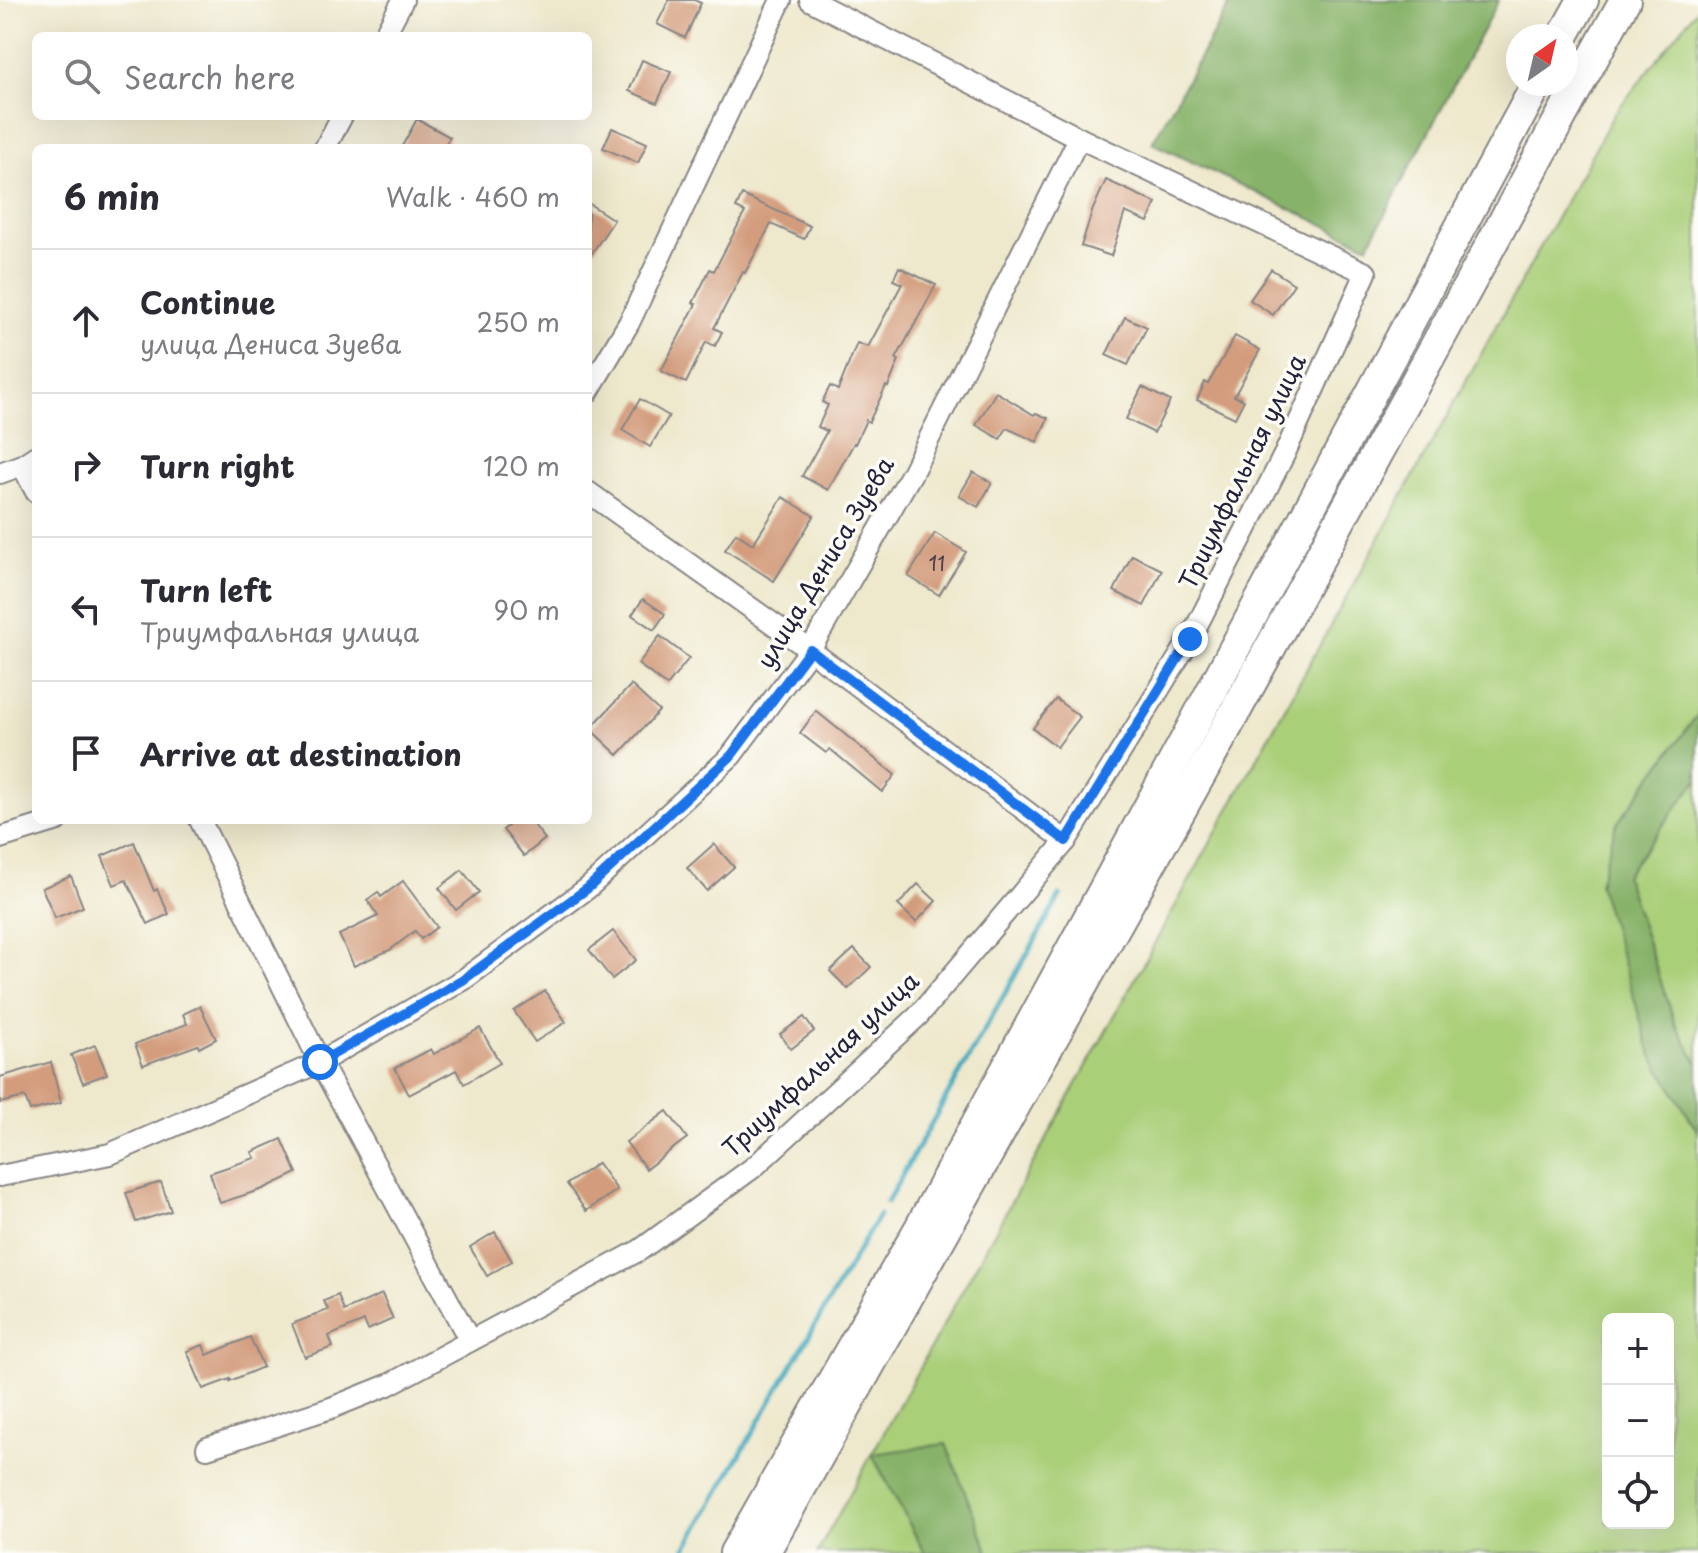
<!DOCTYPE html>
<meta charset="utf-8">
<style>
body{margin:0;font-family:"Playpen Sans",sans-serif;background:#f2f2f3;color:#2b2b33}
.controls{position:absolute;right:24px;bottom:24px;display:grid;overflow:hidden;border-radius:12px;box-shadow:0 8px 32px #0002}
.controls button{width:72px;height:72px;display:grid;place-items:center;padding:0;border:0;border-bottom:2px solid #e1e1e2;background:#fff;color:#2b2b33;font:40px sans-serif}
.compass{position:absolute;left:1506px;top:24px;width:72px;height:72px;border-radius:50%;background:#fff;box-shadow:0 8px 32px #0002;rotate:34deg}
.stop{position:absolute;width:24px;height:24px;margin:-18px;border:6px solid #1a73e8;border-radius:50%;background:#fff}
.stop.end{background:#1a73e8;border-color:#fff;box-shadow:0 2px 8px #0008}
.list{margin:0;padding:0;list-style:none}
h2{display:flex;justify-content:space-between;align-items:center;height:104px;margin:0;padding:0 32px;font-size:34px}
h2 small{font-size:26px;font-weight:400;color:#7c7c81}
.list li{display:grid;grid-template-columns:52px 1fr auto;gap:24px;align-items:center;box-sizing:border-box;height:144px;padding:0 32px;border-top:2px solid #e1e1e2}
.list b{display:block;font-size:30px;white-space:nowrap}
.list p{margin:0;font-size:26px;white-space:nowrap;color:#7c7c81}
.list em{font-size:26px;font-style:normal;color:#7c7c81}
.icon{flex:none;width:44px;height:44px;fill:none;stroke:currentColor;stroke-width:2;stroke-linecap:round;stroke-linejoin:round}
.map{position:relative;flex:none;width:1698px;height:1553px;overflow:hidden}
.search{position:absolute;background:#fff;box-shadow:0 8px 32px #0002;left:32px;top:32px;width:560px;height:88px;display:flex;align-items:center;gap:20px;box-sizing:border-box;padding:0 28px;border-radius:12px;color:#7c7c81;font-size:30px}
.panel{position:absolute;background:#fff;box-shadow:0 8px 32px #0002;left:32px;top:144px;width:560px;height:680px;border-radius:12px}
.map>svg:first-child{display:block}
.green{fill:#aacf79;stroke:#66785a;stroke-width:2;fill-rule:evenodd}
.forest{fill:#87b269;stroke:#546a52;stroke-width:2}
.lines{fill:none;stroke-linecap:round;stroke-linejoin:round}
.stream{stroke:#3ea8bd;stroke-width:5}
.building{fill:#d39c7d}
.street-casing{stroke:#888584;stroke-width:24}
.primary-casing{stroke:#888584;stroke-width:34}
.street{stroke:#fff;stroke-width:20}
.primary{stroke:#fff;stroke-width:30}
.route{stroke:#1a73e8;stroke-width:10}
.labels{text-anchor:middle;stroke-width:7;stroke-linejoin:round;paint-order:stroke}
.number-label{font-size:20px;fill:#4e404c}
.street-label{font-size:24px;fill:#22223b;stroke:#fdfcf7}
</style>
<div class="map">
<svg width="1698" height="1553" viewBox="0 0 1698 1553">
<rect width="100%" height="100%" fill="#fdfcf7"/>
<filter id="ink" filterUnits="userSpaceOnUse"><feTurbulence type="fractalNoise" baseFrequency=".0125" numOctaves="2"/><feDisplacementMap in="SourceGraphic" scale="16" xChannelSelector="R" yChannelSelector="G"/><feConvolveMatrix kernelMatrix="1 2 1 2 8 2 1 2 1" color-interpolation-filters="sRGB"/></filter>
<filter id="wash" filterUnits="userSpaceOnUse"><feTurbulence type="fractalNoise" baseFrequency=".006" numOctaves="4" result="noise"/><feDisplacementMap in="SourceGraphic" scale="32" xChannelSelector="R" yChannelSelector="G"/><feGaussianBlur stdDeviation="1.8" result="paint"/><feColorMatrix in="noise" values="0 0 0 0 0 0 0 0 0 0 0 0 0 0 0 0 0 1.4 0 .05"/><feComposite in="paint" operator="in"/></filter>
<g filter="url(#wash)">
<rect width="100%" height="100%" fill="#eee8cc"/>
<!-- green -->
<g class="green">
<path d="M1698,8V714L1616,825L1651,1054L1698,1132V1553H989L945,1444L872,1455L925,1553H817L1614,114ZM1608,1319H1668V1523H1608Z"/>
<path d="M1698,779V1064L1675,1023L1625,876Z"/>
</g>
<!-- forest -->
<g class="forest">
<path d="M1232,0H1499L1368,246L1152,143Z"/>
<path d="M1698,714V779L1625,876L1675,1023L1698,1064V1132L1651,1054L1599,884L1616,825Z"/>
<path d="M945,1444H946L989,1553H925L872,1454Z"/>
</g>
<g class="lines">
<!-- stream -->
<g class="stream">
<path d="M887,1202L1060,896"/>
<path d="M683,1553L879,1215"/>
</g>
</g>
<g id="blocks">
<!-- building -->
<g class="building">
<path d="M669,0H694L701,3L685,38L657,24Z"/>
<path d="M642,60L671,72L657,103L629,91Z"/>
<path d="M417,119L450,137L443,148H401Z"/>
<path d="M612,128L647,143L638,163L603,148Z"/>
<path d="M1106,180L1156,203L1148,222L1125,212L1111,256L1081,246L1093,209Z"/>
<path d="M742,195L810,226L804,239L771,224L745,273L743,272L714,328L722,332L715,346L706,342L686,383L661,371L696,304L693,303L710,269L714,271L745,212L736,208Z"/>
<path d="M588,203L614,220L588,259Z"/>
<path d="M899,267L936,285L896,359L899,360L888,387L886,386L869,422L866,420L855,444L854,443L828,490L802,476L827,431L818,427L828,405L822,402L830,386L838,390L857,343L868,347L902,284L893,280Z"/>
<path d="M1271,269L1294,284L1273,315L1250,300Z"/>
<path d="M1125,317L1147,327L1128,365L1106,355Z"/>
<path d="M1235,336L1260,350L1234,396L1244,400L1235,418L1197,400L1205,382L1208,384Z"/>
<path d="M1142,387L1170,401L1154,433L1126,419Z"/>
<path d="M996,392L1034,415L1036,413L1048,418L1037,442L1007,428L1000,439L976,425Z"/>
<path d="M640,399L669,416L650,447L622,430Z"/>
<path d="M973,472L992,483L978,507L959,496Z"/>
<path d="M783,497L814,516L774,581L725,550L736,533L753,544Z"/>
<path d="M935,533L966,552L939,595L908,576Z"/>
<path d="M1132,555L1162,570L1144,606L1114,591Z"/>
<path d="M643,599L665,614L654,630L632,615Z"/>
<path d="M660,636L689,658L667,686L638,664Z"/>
<path d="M631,685L659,711L618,755L590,729Z"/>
<path d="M1056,699L1080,717L1057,747L1033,728Z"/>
<path d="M816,711L895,775L882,792L830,749L826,753L800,733Z"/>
<path d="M515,820H530L545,839L524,856L503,830Z"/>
<path d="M134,842L154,891L157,889L169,914L148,924L126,880L114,885L102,856Z"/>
<path d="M714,844L734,867L707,891L687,868Z"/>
<path d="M462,870L479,892L456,910L439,888Z"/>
<path d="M71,876L83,907L55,918L42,888Z"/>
<path d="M403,881L437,927L421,939L415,931L390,950L354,966L339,935L378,916L367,900L378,892L381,897Z"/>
<path d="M918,884L936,901L916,922L898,905Z"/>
<path d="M613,931L636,960L612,979L589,950Z"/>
<path d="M854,949L871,967L848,989L830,971Z"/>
<path d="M545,991L566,1022L535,1042L514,1011Z"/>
<path d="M200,1006L216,1039L199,1048L198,1045L143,1065L135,1044L187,1024L183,1014Z"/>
<path d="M804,1017L814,1031L791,1049L780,1034Z"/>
<path d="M480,1028L500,1063L464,1084L456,1070L409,1095L395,1068L431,1049L434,1054Z"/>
<path d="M95,1045L107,1074L83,1083L71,1055Z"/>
<path d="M51,1062L61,1103L30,1111L25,1097L0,1103V1077Z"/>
<path d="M667,1111L687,1138L646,1169L626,1142Z"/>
<path d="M282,1139L297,1173L263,1189L220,1203L210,1173L255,1158L252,1152Z"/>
<path d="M598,1163L617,1190L586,1211L567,1184Z"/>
<path d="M161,1182L171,1211L136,1222L126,1193Z"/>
<path d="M495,1232L512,1261L487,1276L470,1247Z"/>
<path d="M382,1294L393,1319L368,1330L364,1321L329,1336L333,1347L305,1357L292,1324L328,1310L324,1301L338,1295L344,1311Z"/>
<path d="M250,1337L263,1367L230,1381V1379L203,1389L187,1351L203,1345L207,1355Z"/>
</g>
</g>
</g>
<g filter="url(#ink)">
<use href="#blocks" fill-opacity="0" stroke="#888584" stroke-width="2"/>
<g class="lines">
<defs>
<g id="street">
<path d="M384,36L403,0"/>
<path d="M325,148L342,116"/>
<path d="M588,392L629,323L781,0"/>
<path d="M22,465L36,492"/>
<path d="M0,473L22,465L36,456"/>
<path d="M588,492L810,650L1066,841"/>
<path d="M200,820L320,1062L470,1341"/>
<path d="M0,838L58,820"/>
<path d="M0,1176L110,1154L320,1062L463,980L588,888L731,756L810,650L912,473L1079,138"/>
<path d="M207,1448L331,1408L388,1385L640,1250L754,1167L918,1016L1066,841L1190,639L1285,453L1366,273L1079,138L810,0"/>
</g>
<g id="primary">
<path d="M1563,36L1583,0"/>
<path d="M735,1553L920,1228L1186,739L1537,84"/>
<path d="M764,1553L1212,754L1625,0"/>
</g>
</defs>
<!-- street casing -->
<use href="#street" class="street-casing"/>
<!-- primary casing -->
<use href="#primary" class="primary-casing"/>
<!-- street -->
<use href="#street" class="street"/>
<!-- primary -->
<use href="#primary" class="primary"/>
</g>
</g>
<g class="lines" filter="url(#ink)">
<!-- route -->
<path class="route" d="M320,1062L463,980L588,888L731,756L810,650L1066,841L1190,639"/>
</g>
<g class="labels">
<!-- number labels -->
<g class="number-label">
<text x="937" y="571">11</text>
</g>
<!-- street labels -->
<g class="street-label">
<text transform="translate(1243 472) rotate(-64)" y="8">Триумфальная улица</text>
<text transform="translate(826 563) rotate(-59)" y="8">улица Дениса Зуева</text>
<text transform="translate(821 1065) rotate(-43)" y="8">Триумфальная улица</text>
</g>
</g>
</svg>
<div class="controls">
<button>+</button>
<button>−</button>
<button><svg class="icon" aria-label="locate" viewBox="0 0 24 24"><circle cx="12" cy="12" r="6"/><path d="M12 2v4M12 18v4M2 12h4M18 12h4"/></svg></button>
</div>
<svg class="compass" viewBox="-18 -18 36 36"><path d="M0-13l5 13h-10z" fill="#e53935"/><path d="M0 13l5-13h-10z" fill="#7c7c81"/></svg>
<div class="stop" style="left:320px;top:1062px"></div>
<div class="stop end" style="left:1190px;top:639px"></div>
<div class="search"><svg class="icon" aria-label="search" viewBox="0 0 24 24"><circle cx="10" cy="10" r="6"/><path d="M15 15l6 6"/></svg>Search here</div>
<section class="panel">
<h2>6 min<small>Walk · 460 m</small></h2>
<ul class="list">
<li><svg class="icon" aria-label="ahead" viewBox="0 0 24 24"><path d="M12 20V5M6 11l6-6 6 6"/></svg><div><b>Continue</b><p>улица Дениса Зуева</p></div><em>250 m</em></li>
<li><svg class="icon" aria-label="right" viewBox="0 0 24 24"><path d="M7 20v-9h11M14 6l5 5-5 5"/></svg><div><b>Turn right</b></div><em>120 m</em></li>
<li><svg class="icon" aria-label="left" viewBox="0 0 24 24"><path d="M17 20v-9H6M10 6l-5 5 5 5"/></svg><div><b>Turn left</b><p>Триумфальная улица</p></div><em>90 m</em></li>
<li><svg class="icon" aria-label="arrive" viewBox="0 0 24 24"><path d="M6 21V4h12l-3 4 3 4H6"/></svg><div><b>Arrive at destination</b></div></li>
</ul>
</section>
</div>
